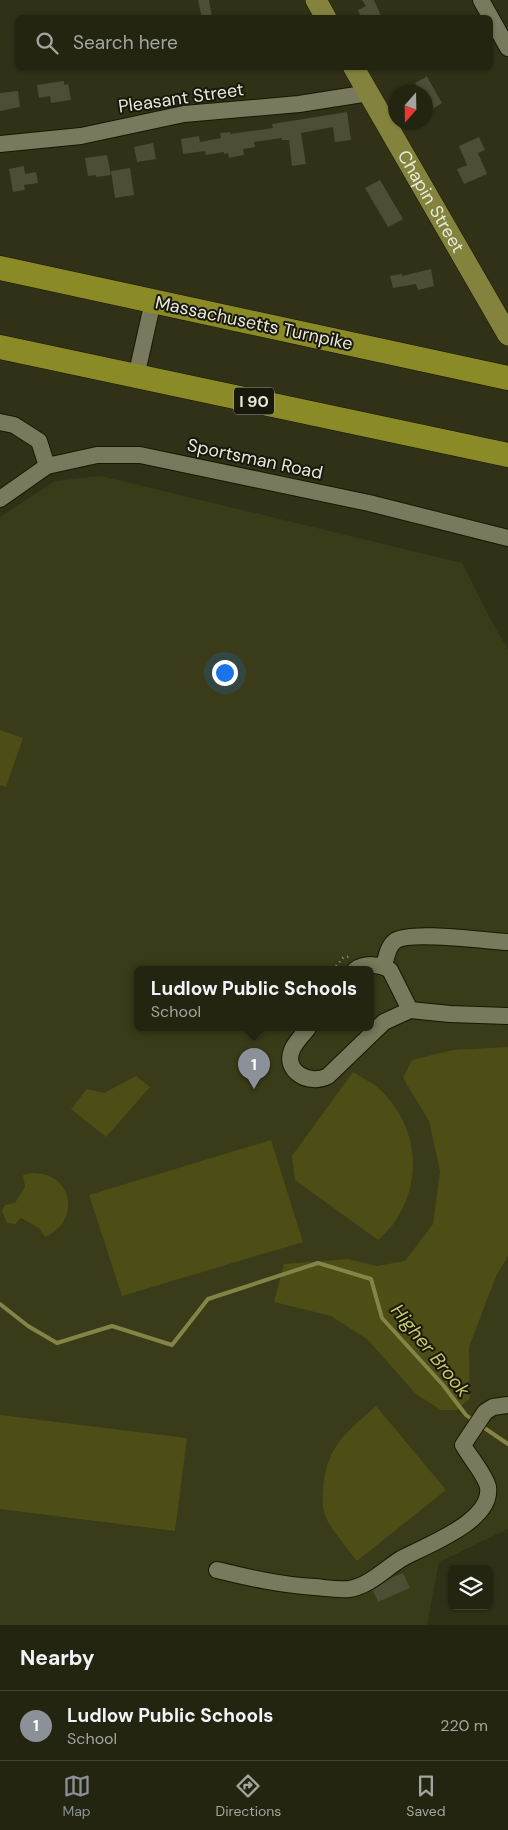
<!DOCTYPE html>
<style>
body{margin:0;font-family:"DM Sans",sans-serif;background:#30311f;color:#f1f3f6}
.controls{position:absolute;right:15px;bottom:15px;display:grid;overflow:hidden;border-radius:8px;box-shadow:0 1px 4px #0004}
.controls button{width:45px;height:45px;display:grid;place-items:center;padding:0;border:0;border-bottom:1px solid #414231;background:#242511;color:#f1f3f6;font:25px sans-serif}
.compass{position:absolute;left:388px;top:85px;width:45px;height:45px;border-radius:50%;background:#242511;box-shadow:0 1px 4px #0004;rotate:200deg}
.you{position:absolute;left:224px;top:672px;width:18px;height:18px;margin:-12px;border:4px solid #fff;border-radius:50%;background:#1a73e8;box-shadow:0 0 0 8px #1a73e833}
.badge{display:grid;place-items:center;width:32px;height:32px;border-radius:50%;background:#8c9099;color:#fff;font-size:16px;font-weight:700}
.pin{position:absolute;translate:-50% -41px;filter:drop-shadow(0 1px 2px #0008)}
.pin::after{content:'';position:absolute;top:26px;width:18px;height:15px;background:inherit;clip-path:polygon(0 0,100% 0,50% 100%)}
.popup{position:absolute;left:134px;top:966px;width:240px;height:65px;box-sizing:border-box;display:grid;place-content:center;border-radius:8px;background:#242511;filter:drop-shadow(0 1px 4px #0005);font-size:16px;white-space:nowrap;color:#a3a59f}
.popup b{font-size:19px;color:#f1f3f6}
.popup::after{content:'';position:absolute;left:50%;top:100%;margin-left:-10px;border:10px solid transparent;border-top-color:#242511}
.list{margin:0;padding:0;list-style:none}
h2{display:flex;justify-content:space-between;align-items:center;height:65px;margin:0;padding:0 20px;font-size:21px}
h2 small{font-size:16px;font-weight:400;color:#a3a59f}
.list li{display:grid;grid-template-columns:32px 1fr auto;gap:15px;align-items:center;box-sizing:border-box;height:70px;padding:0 20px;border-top:1px solid #414231}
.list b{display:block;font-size:19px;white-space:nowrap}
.list p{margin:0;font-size:16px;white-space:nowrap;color:#a3a59f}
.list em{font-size:16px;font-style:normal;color:#a3a59f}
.icon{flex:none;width:28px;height:28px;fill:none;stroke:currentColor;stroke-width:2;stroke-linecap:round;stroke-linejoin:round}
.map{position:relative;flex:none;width:508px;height:1625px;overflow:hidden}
.search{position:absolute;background:#242511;box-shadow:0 1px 4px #0004;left:15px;right:15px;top:15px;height:55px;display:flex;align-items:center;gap:12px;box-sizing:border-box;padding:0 18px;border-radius:8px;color:#a3a59f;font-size:19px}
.sheet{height:135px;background:#242511}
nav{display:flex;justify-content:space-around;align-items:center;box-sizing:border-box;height:70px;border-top:1px solid #414231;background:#242511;font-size:14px;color:#a3a59f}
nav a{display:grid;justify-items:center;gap:2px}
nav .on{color:#8c9099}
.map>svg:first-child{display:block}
.built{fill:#3a3b19;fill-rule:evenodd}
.green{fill:#4d4d16}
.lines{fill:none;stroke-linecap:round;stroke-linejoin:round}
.stream{stroke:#838445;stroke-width:4}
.building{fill:#4d4e33}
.minor-casing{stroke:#191801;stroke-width:18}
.major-casing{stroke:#191801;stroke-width:22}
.highway-casing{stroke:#191801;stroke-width:25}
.path{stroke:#939480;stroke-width:2.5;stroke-dasharray:1 4;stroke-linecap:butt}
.minor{stroke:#78795d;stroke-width:16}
.major{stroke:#83833d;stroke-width:21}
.highway{stroke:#8a8a27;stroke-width:24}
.labels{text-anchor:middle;stroke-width:4;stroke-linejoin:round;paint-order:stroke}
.shield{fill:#18180d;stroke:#a9aa9b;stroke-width:1}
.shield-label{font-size:16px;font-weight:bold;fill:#e7e8d8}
.street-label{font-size:18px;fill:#e7e8d8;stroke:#18180d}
.water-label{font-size:19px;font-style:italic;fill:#c7c86e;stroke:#18180d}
</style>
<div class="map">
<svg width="508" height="1625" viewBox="0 0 508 1625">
<rect width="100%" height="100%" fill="#303117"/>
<!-- built -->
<path class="built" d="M101,476L462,563L489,617L508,649V1529L439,1562L427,1625H0V517L55,481ZM138,970H370V1028H138Z"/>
<!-- green -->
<g class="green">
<path d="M0,730L23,738L6,787L0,785Z"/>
<path d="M508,1047V1256L496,1276L469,1347L470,1398L457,1410H441L416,1394L367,1339L331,1316L274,1302L284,1264L348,1259L377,1266L405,1261L433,1224L440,1171L429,1121L403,1078L412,1060L453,1050Z"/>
<path d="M353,1072C360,1077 369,1081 376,1086C416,1120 425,1176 396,1220C392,1227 384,1234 378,1240L295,1180L292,1156Z"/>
<path d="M136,1076L150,1087L106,1137L71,1109L87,1089L104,1093Z"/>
<path d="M271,1140L303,1242L122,1296L89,1195Z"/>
<path d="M31,1173C72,1171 83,1220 45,1237L39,1228L21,1218L15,1224L7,1223L2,1211L5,1205L15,1203L25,1187L23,1175Z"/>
<path d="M376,1406L446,1490L357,1561C347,1548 335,1534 327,1520C323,1513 322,1499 323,1490C326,1446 346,1433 376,1406Z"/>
<path d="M0,1415L187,1438L175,1531L0,1509Z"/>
</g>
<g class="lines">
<!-- stream -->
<g class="stream">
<path d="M0,1304L28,1326L57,1343L112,1326L172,1345L208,1299L318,1263L371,1279L382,1318L443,1385L466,1415L474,1421"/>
<path d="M480,1425L508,1444"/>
</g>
</g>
<!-- building -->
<g class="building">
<path d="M198,0H209L212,18H202Z"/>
<path d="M362,0H374L382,18H361L358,10L366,6Z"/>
<path d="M426,75L442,103L426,113V92H420L415,83L426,77Z"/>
<path d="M64,81V85L68,84L71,100L51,103L50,96L39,98L37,85Z"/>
<path d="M18,91L20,107L0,111V93Z"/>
<path d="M347,112L351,140L335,142L333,127L301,133L306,164L292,166L289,140H282V138L254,142L255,147L243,149L244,155L229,158L228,153L224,154V152L206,155L205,151L183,154L181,139L199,136L200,142L221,138L220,133L230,132V134L273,128L272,124Z"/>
<path d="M479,137L485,150L478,153L487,174L464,184L457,169L467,165L459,146Z"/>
<path d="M153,143L156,159L137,162L134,147Z"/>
<path d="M107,155L111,175L96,177V175L88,176L85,158Z"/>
<path d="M24,166L25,174L36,172L38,183L24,185L25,190L13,192L9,169Z"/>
<path d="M130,168L134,195L115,198L111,171Z"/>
<path d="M380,180L403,219L388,227L365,188Z"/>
<path d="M431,269L434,286L418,290L416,284L393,288L390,276L402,274V276Z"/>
<path d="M403,1573L410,1588L378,1602L373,1590L393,1577Z"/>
</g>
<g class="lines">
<defs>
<g id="minor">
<path d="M481,0L508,48"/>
<path d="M0,144L81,136L184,114L299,104L369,93"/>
<path d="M136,377L153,301"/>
<path d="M0,422L14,425L39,441L47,466"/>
<path d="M0,499L47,466L97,455H140L369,503L508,538"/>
<path d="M384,966C386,958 388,946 395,941C409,930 487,941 508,942"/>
<path d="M410,1010L450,1014L508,1016"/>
<path d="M308,1028C303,1035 295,1042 292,1050C283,1071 309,1086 328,1076L384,1022L410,1010L390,970C380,964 364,963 355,970"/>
<path d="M217,1570C250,1578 281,1585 315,1587C326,1588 337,1590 349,1589C369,1586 385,1569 401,1559C424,1546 493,1522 488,1487C486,1476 469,1456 463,1445L485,1412L493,1407L508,1405"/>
</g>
<g id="major">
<path d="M316,0L326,18"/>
<path id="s1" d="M354,68L508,335"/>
</g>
<g id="highway">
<path d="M0,268L508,378"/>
<path d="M0,347L508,455"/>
</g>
</defs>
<!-- minor casing -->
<use href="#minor" class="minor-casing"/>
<!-- major casing -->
<use href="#major" class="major-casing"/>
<!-- highway casing -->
<use href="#highway" class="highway-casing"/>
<!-- path -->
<path class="path" d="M333,970L343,958L351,956"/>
<!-- minor -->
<use href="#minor" class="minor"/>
<!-- major -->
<use href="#major" class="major"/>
<!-- highway -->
<use href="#highway" class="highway"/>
</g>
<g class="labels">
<!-- shield labels -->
<rect class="shield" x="234" y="387.5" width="40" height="27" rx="4"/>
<g class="shield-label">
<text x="254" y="407">I 90</text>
</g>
<!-- street labels -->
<g class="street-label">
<text transform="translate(181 98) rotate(-8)" y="6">Pleasant Street</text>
<text dy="6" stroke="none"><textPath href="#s1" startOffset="154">Chapin Street</textPath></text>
<text transform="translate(254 323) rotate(12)" y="6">Massachusetts Turnpike</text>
<text transform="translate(255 459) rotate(12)" y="6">Sportsman Road</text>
</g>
<!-- water labels -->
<g class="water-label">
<text transform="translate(431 1350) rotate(51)" y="7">Higher Brook</text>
</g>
</g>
</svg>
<div class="controls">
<button><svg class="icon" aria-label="layers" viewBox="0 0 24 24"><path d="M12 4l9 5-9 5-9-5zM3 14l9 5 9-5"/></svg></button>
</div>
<svg class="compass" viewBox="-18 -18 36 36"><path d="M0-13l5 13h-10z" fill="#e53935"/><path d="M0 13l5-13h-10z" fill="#a3a59f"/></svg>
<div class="you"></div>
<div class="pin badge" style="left:254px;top:1089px">1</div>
<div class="popup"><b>Ludlow Public Schools</b>School</div>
<div class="search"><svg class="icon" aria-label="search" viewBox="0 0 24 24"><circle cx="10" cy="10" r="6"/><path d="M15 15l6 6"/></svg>Search here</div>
</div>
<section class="sheet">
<h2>Nearby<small></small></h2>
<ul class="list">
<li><span class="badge">1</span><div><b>Ludlow Public Schools</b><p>School</p></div><em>220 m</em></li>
</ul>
</section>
<nav>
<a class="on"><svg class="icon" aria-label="map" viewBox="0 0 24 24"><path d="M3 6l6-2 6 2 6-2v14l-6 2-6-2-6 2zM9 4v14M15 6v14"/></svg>Map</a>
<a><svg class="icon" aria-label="directions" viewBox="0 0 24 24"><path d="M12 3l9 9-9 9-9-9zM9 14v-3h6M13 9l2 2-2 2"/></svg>Directions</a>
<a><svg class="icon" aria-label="saved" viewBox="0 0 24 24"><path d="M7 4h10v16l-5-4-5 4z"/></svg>Saved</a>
</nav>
